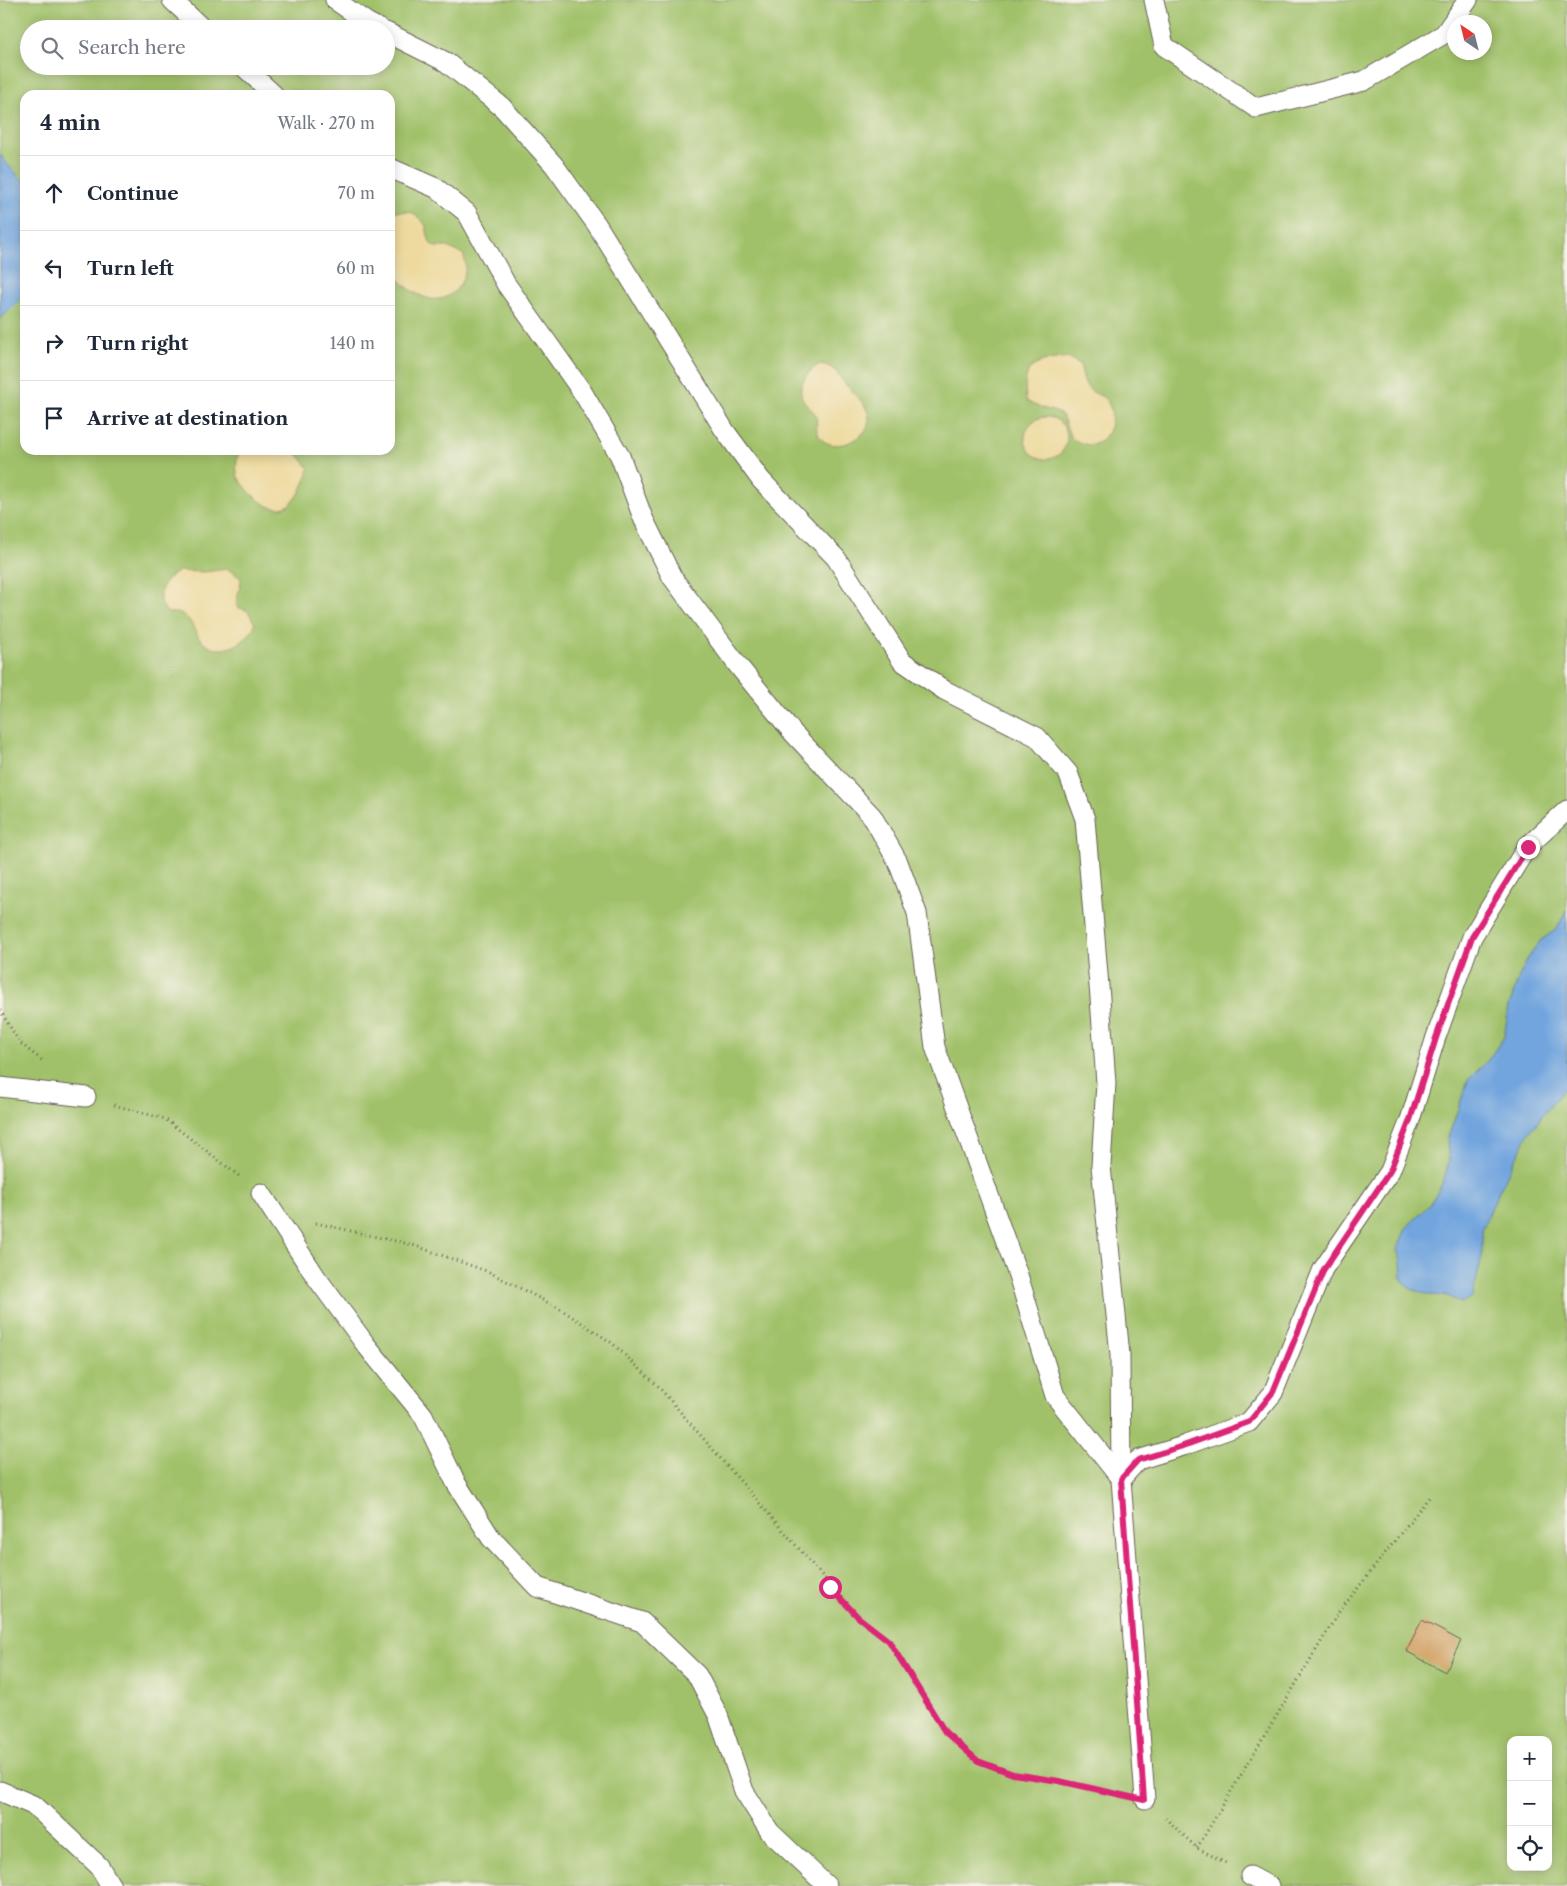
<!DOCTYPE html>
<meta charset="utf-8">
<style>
body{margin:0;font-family:"Libre Caslon Text",serif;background:#f2f2f3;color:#1f2937}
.controls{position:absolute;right:15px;bottom:15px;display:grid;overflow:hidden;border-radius:10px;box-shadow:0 2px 12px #0003}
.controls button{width:45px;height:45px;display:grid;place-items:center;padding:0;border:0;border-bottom:1px solid #e0e1e3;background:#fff;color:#1f2937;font:25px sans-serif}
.compass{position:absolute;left:1447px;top:15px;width:45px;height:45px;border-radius:50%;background:#fff;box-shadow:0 2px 12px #0003;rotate:325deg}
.stop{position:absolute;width:15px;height:15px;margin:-11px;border:4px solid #db2777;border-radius:50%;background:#fff}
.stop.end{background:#db2777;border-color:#fff;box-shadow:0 1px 5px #0008}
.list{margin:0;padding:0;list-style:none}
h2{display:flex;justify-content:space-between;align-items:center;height:65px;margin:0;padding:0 20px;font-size:21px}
h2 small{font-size:16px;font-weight:400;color:#747a83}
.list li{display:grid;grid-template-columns:32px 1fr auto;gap:15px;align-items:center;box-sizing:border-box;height:75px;padding:0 20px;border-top:1px solid #e0e1e3}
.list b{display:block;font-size:19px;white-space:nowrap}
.list em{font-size:16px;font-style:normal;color:#747a83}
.icon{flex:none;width:28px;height:28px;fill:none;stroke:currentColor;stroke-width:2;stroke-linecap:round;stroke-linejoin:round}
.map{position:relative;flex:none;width:1567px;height:1886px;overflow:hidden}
.search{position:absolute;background:#fff;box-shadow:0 2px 12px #0003;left:20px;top:20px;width:375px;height:55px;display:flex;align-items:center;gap:12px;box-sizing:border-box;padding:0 18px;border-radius:28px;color:#747a83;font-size:19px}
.panel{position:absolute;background:#fff;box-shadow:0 2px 12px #0003;left:20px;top:90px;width:375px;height:365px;border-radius:15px}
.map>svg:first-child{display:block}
.green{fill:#a0c169;stroke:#5e6e42;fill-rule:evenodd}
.sand{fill:#eeda9e;stroke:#857b5d}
.water{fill:#72a5de;stroke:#47607d}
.building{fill:#d09d5e}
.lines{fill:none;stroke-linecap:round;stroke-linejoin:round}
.service-casing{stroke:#666055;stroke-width:21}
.path{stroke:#666055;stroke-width:3;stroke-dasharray:1 4;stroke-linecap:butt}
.service{stroke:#fff;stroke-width:19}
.route{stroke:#db2777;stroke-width:6}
</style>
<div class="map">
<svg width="1567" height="1886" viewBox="0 0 1567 1886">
<rect width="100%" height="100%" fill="#f7f3e8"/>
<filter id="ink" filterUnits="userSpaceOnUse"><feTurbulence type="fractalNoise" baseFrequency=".02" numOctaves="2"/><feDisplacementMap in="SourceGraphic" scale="10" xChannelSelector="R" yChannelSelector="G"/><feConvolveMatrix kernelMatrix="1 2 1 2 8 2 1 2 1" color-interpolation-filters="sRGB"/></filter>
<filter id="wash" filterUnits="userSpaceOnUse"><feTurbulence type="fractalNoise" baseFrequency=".0096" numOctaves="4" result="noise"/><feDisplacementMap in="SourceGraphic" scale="20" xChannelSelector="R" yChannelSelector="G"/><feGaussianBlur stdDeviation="1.12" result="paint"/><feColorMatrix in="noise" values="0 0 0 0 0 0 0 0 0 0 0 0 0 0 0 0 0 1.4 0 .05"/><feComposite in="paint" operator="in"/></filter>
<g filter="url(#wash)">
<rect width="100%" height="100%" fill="#efdfbf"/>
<!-- green -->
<path class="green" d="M0,0H1567V1886H0ZM1454,22H1484V52H1454ZM29,29H386V66H29ZM25,95H390V450H25ZM1511,1740H1548V1867H1511Z"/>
<!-- sand -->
<g class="sand">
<path d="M394,211L411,212L419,218L425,224L430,243L435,247H447L463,254C472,274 455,303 431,299C412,295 402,283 390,269V213Z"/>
<path d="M1068,357L1080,364C1082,371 1083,381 1087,387C1092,394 1101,394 1106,400C1115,410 1112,430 1103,439C1091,449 1082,444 1071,438L1062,415C1050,408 1036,409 1026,400L1025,382L1029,369L1043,361Z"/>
<path d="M820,364C836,366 838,376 848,387C858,398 876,412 866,429C858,444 827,453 818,434C815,428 818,421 816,415C813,410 807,406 804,401C794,387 809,370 820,364Z"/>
<circle cx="1046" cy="438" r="21"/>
<path d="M239,450H297L298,455L309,468C308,476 304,482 301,490C287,519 264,509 247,489C244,485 240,481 238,477C235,468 237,459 239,450Z"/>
<path d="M228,569L241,578C241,589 235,598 237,607L248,611L255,624C248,645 217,659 201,640C195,634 193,622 186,617C180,612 175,613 167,613L160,602V594L163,585L171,576L179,571L204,572Z"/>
</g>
<!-- water -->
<g class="water">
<path d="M0,154L7,164L25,182V296L0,319Z"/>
<path d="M1567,908V1085L1529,1133L1497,1195L1482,1230V1257L1472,1298L1461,1303L1448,1296L1429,1295L1413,1290L1402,1280L1401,1261L1397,1250L1406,1228L1430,1204L1443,1182L1449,1162L1447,1141L1468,1080L1488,1060L1504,1037L1509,1006L1519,977L1528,958L1541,940L1557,929Z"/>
</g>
<g id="blocks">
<!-- building -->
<path class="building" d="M1422,1620L1461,1641L1445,1672L1406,1651Z"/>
</g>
</g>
<g filter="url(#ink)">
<use href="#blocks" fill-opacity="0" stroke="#666055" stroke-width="1"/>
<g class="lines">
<defs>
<g id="service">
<path d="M172,0L203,29"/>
<path d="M335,0L368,23L380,29"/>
<path d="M1154,0L1164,46L1256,108L1364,81L1444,34L1468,0"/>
<path d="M386,32L446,62L502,107L554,165L597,225L725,431L761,480L836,558L902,661L944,690L1037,737L1068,773L1085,819L1100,998L1106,1083L1101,1166L1120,1355L1121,1479"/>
<path d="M243,66L274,95"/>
<path d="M390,168L436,188L467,213L506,284L583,393L620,456L643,518L672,577L740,668L794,734L872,816L898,862L917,913L935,1047L1018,1275L1055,1396L1121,1479"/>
<path d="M0,1087L86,1097"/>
<path d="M261,1193L316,1277L366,1345L423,1415L456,1483L491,1538L537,1587L642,1622L697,1675L718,1715L744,1791L770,1832L827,1886"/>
<path d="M0,1791L35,1806L99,1866L111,1886"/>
<path d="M1145,1799L1121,1479L1138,1460L1183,1446L1249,1422L1273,1393L1323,1269L1390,1171L1410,1120L1436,1037L1472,937L1527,847L1567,810"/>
<path d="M1250,1876L1269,1886"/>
</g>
</defs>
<!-- service casing -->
<use href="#service" class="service-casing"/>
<!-- path -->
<g class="path">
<path d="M0,1010L20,1043L44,1062"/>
<path d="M114,1105L165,1119L239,1176"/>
<path d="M316,1223L413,1245L489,1272L562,1310L612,1343L657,1385L858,1617L889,1641L945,1732L978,1761L1013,1774L1059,1781L1117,1793"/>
<path d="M1165,1818L1197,1848L1226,1863"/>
<path d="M1197,1848L1339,1612L1430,1496"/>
</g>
<!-- service -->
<use href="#service" class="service"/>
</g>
</g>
<g class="lines" filter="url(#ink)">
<!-- route -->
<path class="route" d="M830,1587L858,1617L889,1641L945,1732L978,1761L1013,1774L1059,1781L1144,1800L1121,1479L1138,1460L1183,1446L1249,1422L1273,1392L1324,1269L1390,1171L1410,1120L1436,1038L1472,937L1528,847"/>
</g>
</svg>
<div class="controls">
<button>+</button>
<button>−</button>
<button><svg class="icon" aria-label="locate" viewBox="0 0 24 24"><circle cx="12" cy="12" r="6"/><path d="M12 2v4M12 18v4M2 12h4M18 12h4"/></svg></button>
</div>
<svg class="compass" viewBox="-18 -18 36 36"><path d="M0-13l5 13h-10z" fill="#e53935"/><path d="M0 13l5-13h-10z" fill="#747a83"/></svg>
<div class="stop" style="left:830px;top:1587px"></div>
<div class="stop end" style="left:1528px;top:847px"></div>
<div class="search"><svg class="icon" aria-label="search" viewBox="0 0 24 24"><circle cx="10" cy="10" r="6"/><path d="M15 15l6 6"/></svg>Search here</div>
<section class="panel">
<h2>4 min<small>Walk · 270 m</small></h2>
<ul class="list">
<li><svg class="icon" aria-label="ahead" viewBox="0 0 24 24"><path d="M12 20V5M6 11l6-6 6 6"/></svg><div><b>Continue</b></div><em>70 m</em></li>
<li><svg class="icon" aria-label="left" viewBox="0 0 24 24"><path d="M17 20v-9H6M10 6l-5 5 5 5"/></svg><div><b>Turn left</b></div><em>60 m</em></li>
<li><svg class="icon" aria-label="right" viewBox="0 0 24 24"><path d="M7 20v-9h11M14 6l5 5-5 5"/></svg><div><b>Turn right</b></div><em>140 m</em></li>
<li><svg class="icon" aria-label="arrive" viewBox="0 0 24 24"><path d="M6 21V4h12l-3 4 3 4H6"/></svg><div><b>Arrive at destination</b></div></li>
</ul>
</section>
</div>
